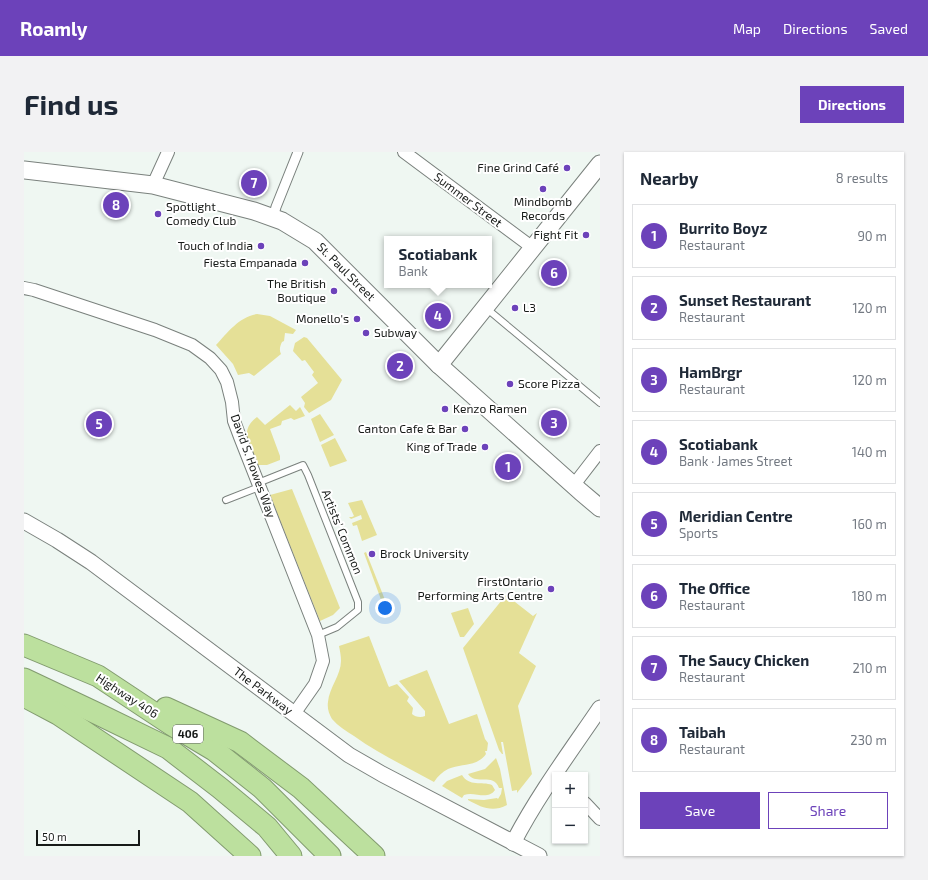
<!DOCTYPE html>
<meta charset="utf-8">
<style>
body{margin:0;font-family:"Exo 2",sans-serif;background:#f2f2f3;color:#1f2937}
.controls{position:absolute;right:12px;bottom:12px;display:grid;overflow:hidden;border-radius:0px;box-shadow:0 1px 3px #0004}
.controls button{width:36px;height:36px;display:grid;place-items:center;padding:0;border:0;border-bottom:1px solid #e0e1e3;background:#fff;color:#1f2937;font:20px sans-serif}
.scale{position:absolute;left:12px;bottom:10px;width:104px;box-sizing:border-box;padding-left:4px;border:2px solid #171a18;border-top:0;font-size:11px;line-height:14px;white-space:nowrap;color:#171a18;-webkit-text-stroke:3px #fff;paint-order:stroke}
.you{position:absolute;left:361px;top:456px;width:14px;height:14px;margin:-10px;border:3px solid #fff;border-radius:50%;background:#1a73e8;box-shadow:0 0 0 6px #1a73e833}
.badge{display:grid;place-items:center;width:26px;height:26px;border-radius:50%;background:#6c42ba;color:#fff;font-size:13px;font-weight:700}
.pin{position:absolute;translate:-50% -50%;border:2px solid #fff;box-shadow:0 1px 4px #0006}
.popup{position:absolute;left:360px;top:84px;width:108px;height:52px;box-sizing:border-box;display:grid;place-content:center;border-radius:0px;background:#fff;filter:drop-shadow(0 1px 3px #0005);font-size:13px;white-space:nowrap;color:#747a83}
.popup b{font-size:15px;color:#1f2937}
.popup::after{content:'';position:absolute;left:50%;top:100%;margin-left:-8px;border:8px solid transparent;border-top-color:#fff}
.list{margin:0;padding:0;list-style:none}
h2{display:flex;justify-content:space-between;align-items:center;height:52px;margin:0;padding:0 16px;font-size:17px}
h2 small{font-size:13px;font-weight:400;color:#747a83}
.list li{display:grid;grid-template-columns:26px 1fr auto;gap:12px;align-items:center;box-sizing:border-box;height:64px;margin:0 8px 8px;padding:0 8px;border:1px solid #e0e1e3;border-radius:0px}
.list b{display:block;font-size:15px;white-space:nowrap}
.list p{margin:0;font-size:13px;white-space:nowrap;color:#747a83}
.list em{font-size:13px;font-style:normal;color:#747a83}
.actions{display:flex;gap:8px;padding:12px 16px}
.actions a{flex:1;padding:9px 0;border:1px solid #6c42ba;border-radius:0px;text-align:center;font-size:14px;color:#6c42ba}
.actions .main{background:#6c42ba;color:#fff}
.map{position:relative;flex:none;width:576px;height:704px;overflow:hidden;border-radius:0px}
header{display:flex;align-items:center;gap:24px;box-sizing:border-box;height:56px;padding:0 20px;background:#6c42ba;color:#fff}
header strong{font-size:19px}
nav{display:flex;gap:22px;margin-inline-start:auto;font-size:14px}
.intro{display:flex;align-items:center;justify-content:space-between;box-sizing:border-box;height:96px;padding:0 24px}
h1{margin:0;font-size:28px}
.button{padding:10px 18px;border-radius:0px;background:#6c42ba;color:#fff;font-size:14px;font-weight:700}
main{display:flex;gap:24px;padding:0 24px}
aside{flex:1;background:#fff;border-radius:0px;box-shadow:0 1px 3px #0004}
.map>svg:first-child{display:block}
.green{fill:#e5e097}
.lines{fill:none;stroke-linecap:round;stroke-linejoin:round}
.service-casing{stroke:#7a817d;stroke-width:8}
.pedestrian-casing{stroke:#7a817d;stroke-width:11}
.minor-casing{stroke:#7a817d;stroke-width:14}
.tertiary-casing{stroke:#7a817d;stroke-width:17}
.secondary-casing{stroke:#7a817d;stroke-width:19}
.motorway-casing{stroke:#829b6f;stroke-width:23}
.service{stroke:#fff;stroke-width:6}
.pedestrian{stroke:#fff;stroke-width:9}
.minor{stroke:#fff;stroke-width:12}
.tertiary{stroke:#fff;stroke-width:15}
.secondary{stroke:#fff;stroke-width:17}
.motorway{stroke:#bce09e;stroke-width:21}
.poi-dot{fill:#6c42ba;stroke:#fff;stroke-width:1.5}
.labels{text-anchor:middle;stroke-width:4;stroke-linejoin:round;paint-order:stroke}
.shield{fill:#fff;stroke:#5d5f5d;stroke-width:1}
.shield-label{font-size:11px;font-weight:bold;fill:#171a18}
.poi-label{font-size:12px;fill:#171a18;stroke:#fff;text-anchor:end}
.street-label{font-size:12px;fill:#171a18;stroke:#fff}
</style>
<header>
<strong>Roamly</strong>
<nav><a>Map</a><a>Directions</a><a>Saved</a></nav>
</header>
<div class="intro"><h1>Find us</h1><a class="button">Directions</a></div>
<main>
<div class="map">
<svg width="576" height="704" viewBox="0 0 576 704">
<rect width="100%" height="100%" fill="#eff7f2"/>
<!-- green -->
<g class="green">
<path d="M233,162L246,164L272,178L269,182L261,181L260,189L258,190C256,194 255,198 257,202L230,224L225,221L214,223L209,212L192,193C204,180 215,165 233,162Z"/>
<path d="M280,185L283,186L318,228L307,248L285,261L280,255L281,251L277,245L294,231L288,223L290,220L281,208L278,209L269,199L271,191Z"/>
<path d="M266,253L272,259L276,255L281,264L270,268L267,266L258,269L257,273L246,277L256,304V308L243,313H234C228,294 213,280 233,265L241,273Z"/>
<path d="M296,262L310,283L296,290L287,267Z"/>
<path d="M311,286L323,309L306,315L297,293Z"/>
<path d="M268,337L316,456L309,463L296,469L246,343Z"/>
<path d="M338,348L353,383L338,389L333,373L329,374L328,371L338,367L337,363L327,367L325,365H328L330,364L324,351Z"/>
<path d="M342,400L367,463L363,464L340,401Z"/>
<path d="M482,443L509,464L513,461L495,501L512,514L494,554L508,622L493,641V638L488,639L479,590H477L479,602H478L475,598L439,496Z"/>
<path d="M444,456L450,472L440,485H436L427,461Z"/>
<path d="M345,484L364,533L365,535L373,532L385,545L383,549L389,556L388,562C391,565 397,566 401,564V559L375,529L403,518L425,572L453,562L461,587L464,591L463,599H461L462,602C453,615 438,611 424,617C418,620 414,624 410,630C383,615 355,602 330,584C322,579 314,574 308,567C305,562 303,556 304,550C305,536 317,523 317,509C317,504 316,499 315,494Z"/>
<path d="M472,606L476,617L483,653C468,661 457,655 444,648V647L460,648L473,646L474,647L477,642L478,636H475C469,620 452,634 444,622L461,617Z"/>
<path d="M438,623C445,635 458,629 468,633L471,638C463,649 451,639 440,643L438,646L418,634L423,629Z"/>
</g>
<g class="lines">
<defs>
<g id="service">
<path d="M462,156L576,251"/>
<path d="M234,331L279,313L284,323L334,450V458L313,475L294,483"/>
<path d="M202,348L235,335"/>
</g>
<path id="pedestrian" d="M249,66L252,55L274,0"/>
<g id="minor">
<path d="M380,0L509,96"/>
<path d="M129,33L144,0"/>
<path d="M0,136L10,138L131,178L168,193L186,206L197,218L203,230L208,250L210,269L216,285L294,483L299,509L291,532L270,562"/>
<path d="M549,334L576,299"/>
<path d="M561,651L576,667"/>
</g>
<g id="tertiary">
<path d="M0,369L33,388L67,410L325,603L358,622L515,704"/>
<path d="M489,691C514,643 546,600 576,556"/>
</g>
<g id="secondary">
<path d="M0,18L129,33L230,59L258,69L291,89L415,213L557,340L576,356"/>
<path d="M415,213L576,12"/>
</g>
<g id="motorway">
<path d="M0,493L74,524L148,573L190,598L238,636L306,704"/>
<path d="M0,527L74,562L144,596L196,636L243,675L267,704"/>
<path d="M0,544L34,562L166,650L226,704"/>
<path d="M142,556L216,590L277,636L350,704"/>
</g>
</defs>
<!-- service casing -->
<use href="#service" class="service-casing"/>
<!-- pedestrian casing -->
<use href="#pedestrian" class="pedestrian-casing"/>
<!-- minor casing -->
<use href="#minor" class="minor-casing"/>
<!-- tertiary casing -->
<use href="#tertiary" class="tertiary-casing"/>
<!-- secondary casing -->
<use href="#secondary" class="secondary-casing"/>
<!-- motorway casing -->
<use href="#motorway" class="motorway-casing"/>
<!-- service -->
<use href="#service" class="service"/>
<!-- pedestrian -->
<use href="#pedestrian" class="pedestrian"/>
<!-- minor -->
<use href="#minor" class="minor"/>
<!-- tertiary -->
<use href="#tertiary" class="tertiary"/>
<!-- secondary -->
<use href="#secondary" class="secondary"/>
<!-- motorway -->
<use href="#motorway" class="motorway"/>
</g>
<!-- markers -->
<g class="poi-dot">
<circle cx="543" cy="16" r="4"/>
<circle cx="519" cy="37" r="4"/>
<circle cx="134" cy="62" r="4"/>
<circle cx="562" cy="83" r="4"/>
<circle cx="237" cy="94" r="4"/>
<circle cx="281" cy="111" r="4"/>
<circle cx="310" cy="139" r="4"/>
<circle cx="491" cy="156" r="4"/>
<circle cx="333" cy="167" r="4"/>
<circle cx="342" cy="181" r="4"/>
<circle cx="486" cy="232" r="4"/>
<circle cx="421" cy="257" r="4"/>
<circle cx="441" cy="277" r="4"/>
<circle cx="461" cy="295" r="4"/>
<circle cx="348" cy="402" r="4"/>
<circle cx="527" cy="437" r="4"/>
</g>
<g class="labels">
<!-- shield labels -->
<rect class="shield" x="149" y="573" width="30" height="18" rx="3"/>
<g class="shield-label">
<text x="164" y="586">406</text>
</g>
<!-- poi labels -->
<g class="poi-label">
<text x="535" y="20">Fine Grind Café</text>
<text x="519" y="54" text-anchor="middle">Mindbomb<tspan x="519" dy="14">Records</tspan></text>
<text x="142" y="59" text-anchor="start">Spotlight<tspan x="142" dy="14">Comedy Club</tspan></text>
<text x="554" y="87">Fight Fit</text>
<text x="229" y="98">Touch of India</text>
<text x="273" y="115">Fiesta Empanada</text>
<text x="302" y="136">The British<tspan x="302" dy="14">Boutique</tspan></text>
<text x="499" y="160" text-anchor="start">L3</text>
<text x="325" y="171">Monello's</text>
<text x="350" y="185" text-anchor="start">Subway</text>
<text x="494" y="236" text-anchor="start">Score Pizza</text>
<text x="429" y="261" text-anchor="start">Kenzo Ramen</text>
<text x="433" y="281">Canton Cafe &amp; Bar</text>
<text x="453" y="299">King of Trade</text>
<text x="356" y="406" text-anchor="start">Brock University</text>
<text x="519" y="434">FirstOntario<tspan x="519" dy="14">Performing Arts Centre</tspan></text>
</g>
<!-- street labels -->
<g class="street-label">
<text transform="translate(444 48) rotate(37)" y="4">Summer Street</text>
<text transform="translate(322 120) rotate(45)" y="4">St. Paul Street</text>
<text transform="translate(229 314) rotate(70)" y="4">David S. Howes Way</text>
<text transform="translate(318 380) rotate(68)" y="4">Artists' Common</text>
<text transform="translate(239 539) rotate(37)" y="4">The Parkway</text>
<text transform="translate(103 544) rotate(33)" y="4">Highway 406</text>
</g>
</g>
</svg>
<div class="controls">
<button>+</button>
<button>−</button>
</div>
<div class="scale">50 m</div>
<div class="you"></div>
<div class="pin badge" style="left:484px;top:315px">1</div>
<div class="pin badge" style="left:376px;top:214px">2</div>
<div class="pin badge" style="left:530px;top:271px">3</div>
<div class="pin badge" style="left:414px;top:164px">4</div>
<div class="popup"><b>Scotiabank</b>Bank</div>
<div class="pin badge" style="left:75px;top:272px">5</div>
<div class="pin badge" style="left:530px;top:121px">6</div>
<div class="pin badge" style="left:230px;top:31px">7</div>
<div class="pin badge" style="left:92px;top:53px">8</div>
</div>
<aside>
<h2>Nearby<small>8 results</small></h2>
<ul class="list">
<li><span class="badge">1</span><div><b>Burrito Boyz</b><p>Restaurant</p></div><em>90 m</em></li>
<li><span class="badge">2</span><div><b>Sunset Restaurant</b><p>Restaurant</p></div><em>120 m</em></li>
<li><span class="badge">3</span><div><b>HamBrgr</b><p>Restaurant</p></div><em>120 m</em></li>
<li><span class="badge">4</span><div><b>Scotiabank</b><p>Bank · James Street</p></div><em>140 m</em></li>
<li><span class="badge">5</span><div><b>Meridian Centre</b><p>Sports</p></div><em>160 m</em></li>
<li><span class="badge">6</span><div><b>The Office</b><p>Restaurant</p></div><em>180 m</em></li>
<li><span class="badge">7</span><div><b>The Saucy Chicken</b><p>Restaurant</p></div><em>210 m</em></li>
<li><span class="badge">8</span><div><b>Taibah</b><p>Restaurant</p></div><em>230 m</em></li>
</ul>
<div class="actions"><a class="main">Save</a><a>Share</a></div>
</aside>
</main>
